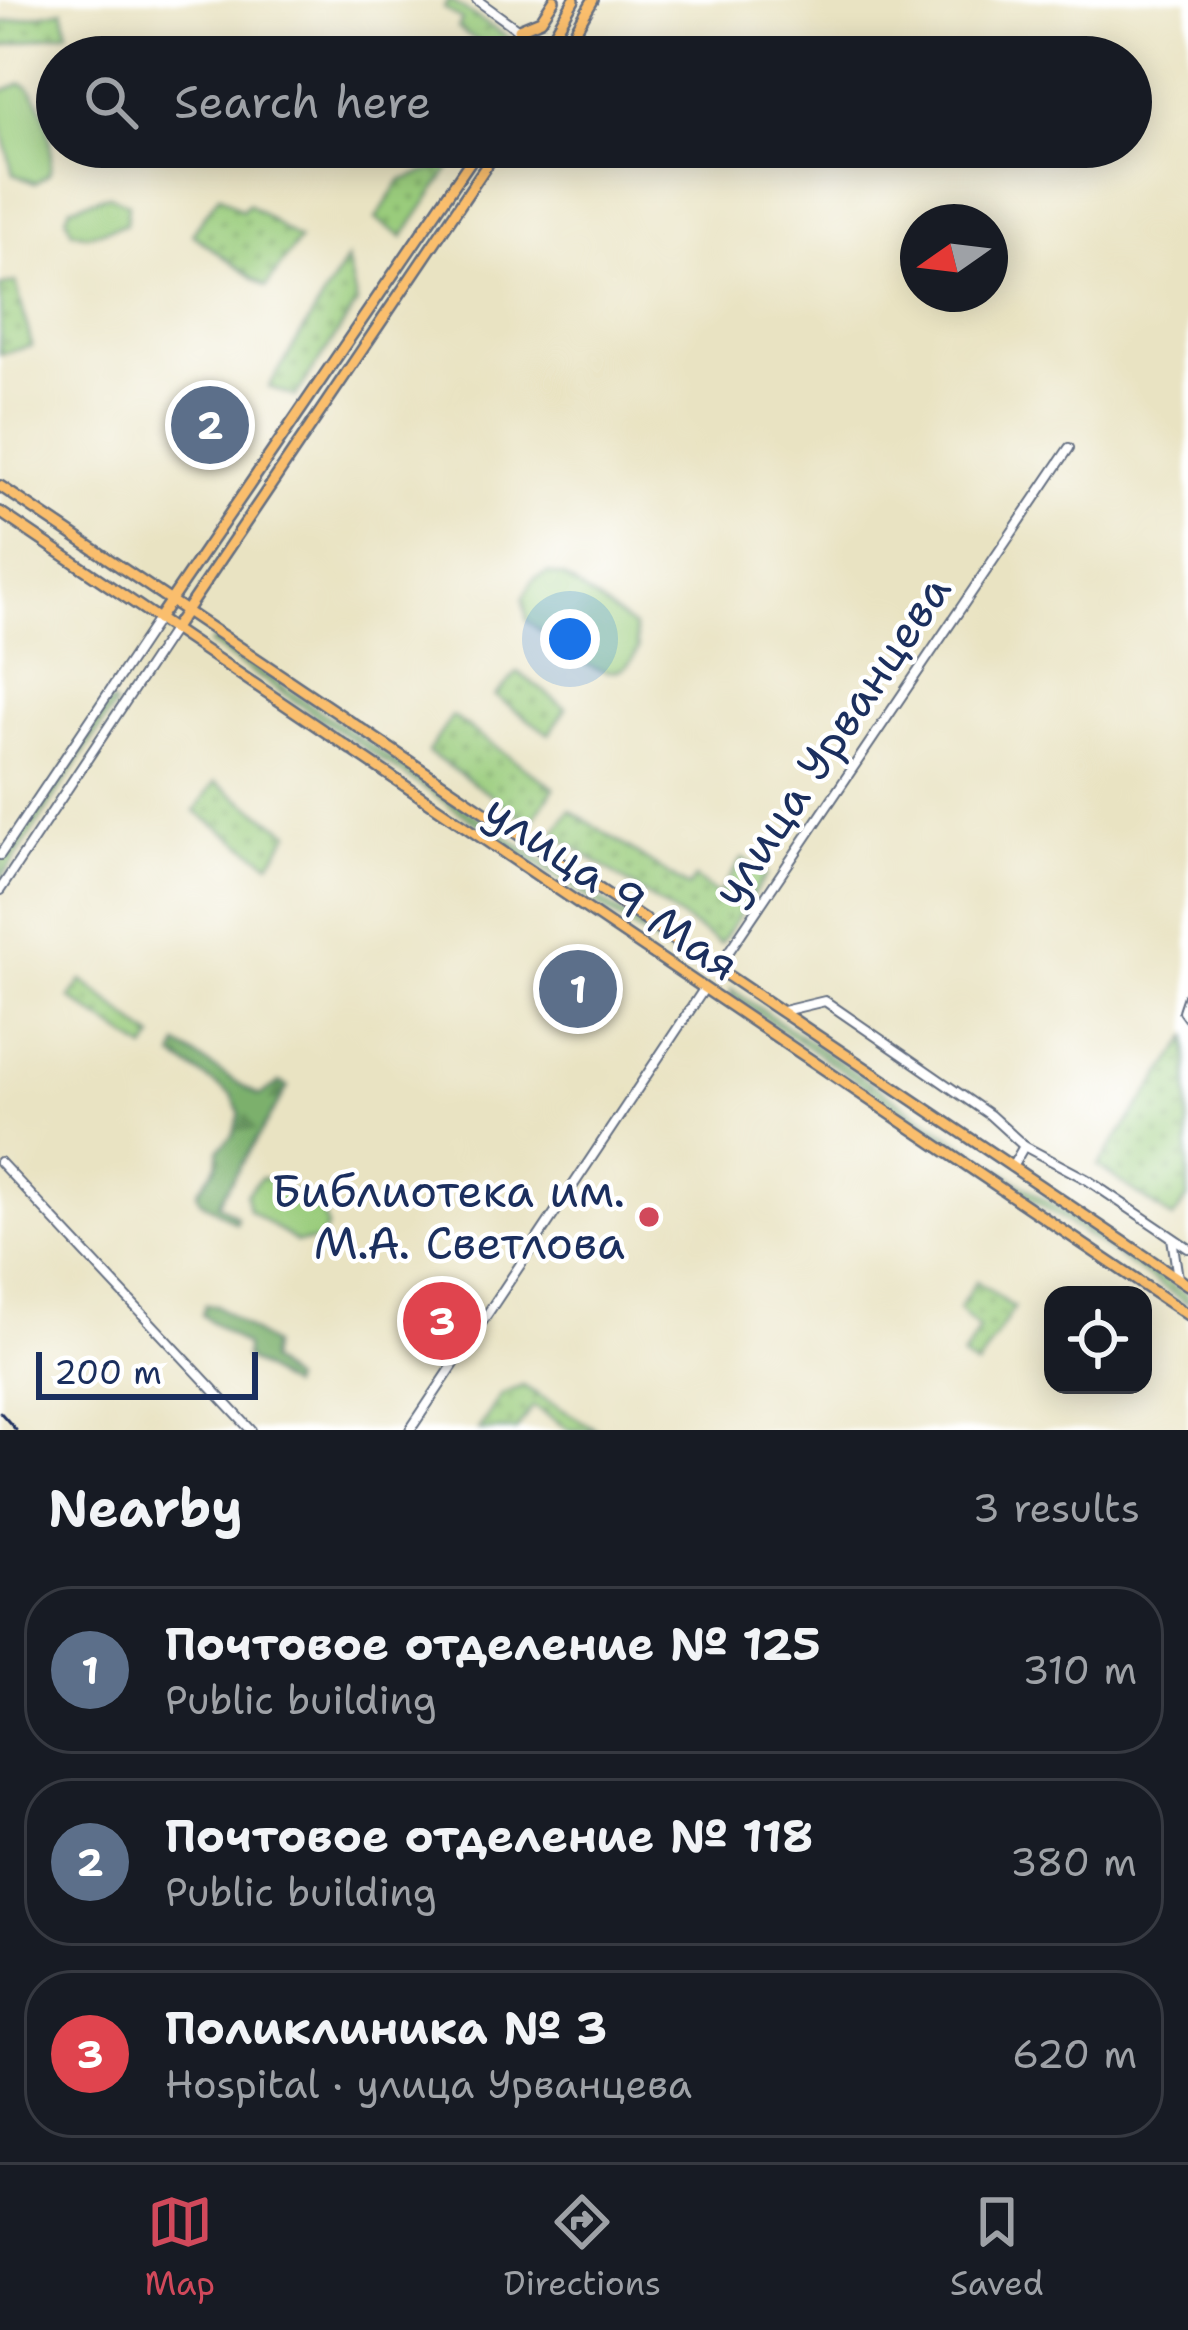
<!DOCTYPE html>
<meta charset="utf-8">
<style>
body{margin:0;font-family:"Shantell Sans",sans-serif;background:#20242c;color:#f1f3f6}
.controls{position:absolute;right:36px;bottom:36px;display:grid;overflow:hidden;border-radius:24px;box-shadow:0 6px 30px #0003}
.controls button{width:108px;height:108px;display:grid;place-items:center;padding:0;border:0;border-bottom:3px solid #363941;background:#171b24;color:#f1f3f6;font:60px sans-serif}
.compass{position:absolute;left:900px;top:204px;width:108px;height:108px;border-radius:50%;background:#171b24;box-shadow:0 6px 30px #0003;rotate:256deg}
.scale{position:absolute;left:36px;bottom:30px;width:222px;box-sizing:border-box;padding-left:12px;border:6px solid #1b2f5e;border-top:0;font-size:33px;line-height:42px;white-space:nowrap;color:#1b2f5e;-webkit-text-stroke:9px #fff;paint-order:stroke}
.you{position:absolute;left:570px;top:639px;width:42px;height:42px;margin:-30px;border:9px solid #fff;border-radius:50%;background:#1a73e8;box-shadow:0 0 0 18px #1a73e833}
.badge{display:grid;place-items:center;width:78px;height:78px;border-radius:50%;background:#d1495b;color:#fff;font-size:39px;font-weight:700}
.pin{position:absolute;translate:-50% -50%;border:6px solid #fff;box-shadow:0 3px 12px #0006}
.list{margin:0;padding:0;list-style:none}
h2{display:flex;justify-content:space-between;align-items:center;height:156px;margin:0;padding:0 48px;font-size:51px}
h2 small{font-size:39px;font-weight:400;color:#9ea1a6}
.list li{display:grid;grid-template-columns:78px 1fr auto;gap:36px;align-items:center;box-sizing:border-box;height:168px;margin:0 24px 24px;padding:0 24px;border:3px solid #363941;border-radius:48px}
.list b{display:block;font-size:45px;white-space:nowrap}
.list p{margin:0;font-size:39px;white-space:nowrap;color:#9ea1a6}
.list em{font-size:39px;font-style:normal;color:#9ea1a6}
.icon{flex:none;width:66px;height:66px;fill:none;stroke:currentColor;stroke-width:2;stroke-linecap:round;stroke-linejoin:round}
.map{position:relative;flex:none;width:1188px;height:1430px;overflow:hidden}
.search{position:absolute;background:#171b24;box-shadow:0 6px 30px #0003;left:36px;right:36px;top:36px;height:132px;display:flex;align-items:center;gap:30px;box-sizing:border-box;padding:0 42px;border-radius:66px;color:#9ea1a6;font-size:45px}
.sheet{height:732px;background:#171b24}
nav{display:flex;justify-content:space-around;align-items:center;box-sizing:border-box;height:168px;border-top:3px solid #363941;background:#171b24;font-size:33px;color:#9ea1a6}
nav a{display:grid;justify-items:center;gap:6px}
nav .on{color:#d1495b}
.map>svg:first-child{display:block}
.grass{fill:url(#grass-dots);stroke:#5a7e6d;stroke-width:3}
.forest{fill:url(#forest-firs);stroke:#4b7065;stroke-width:3}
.garden{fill:#9acc7c;stroke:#5a7e6d;stroke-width:3}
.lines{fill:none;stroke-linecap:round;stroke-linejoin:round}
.minor-casing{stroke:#636e81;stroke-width:12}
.major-casing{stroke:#636e81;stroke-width:14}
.minor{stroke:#fff;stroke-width:8}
.major{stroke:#fabe6d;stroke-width:9}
.rail{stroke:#1b2f5e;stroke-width:3}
.poi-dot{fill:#d1495b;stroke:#fff;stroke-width:4.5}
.labels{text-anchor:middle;stroke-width:9;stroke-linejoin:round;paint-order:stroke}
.street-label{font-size:45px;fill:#1b2f5e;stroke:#fff}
.poi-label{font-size:45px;fill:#1b2f5e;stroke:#fff;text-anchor:end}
</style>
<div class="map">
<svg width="1188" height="1430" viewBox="0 0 1188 1430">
<defs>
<pattern id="grass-dots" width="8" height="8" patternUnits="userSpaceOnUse" patternTransform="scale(3)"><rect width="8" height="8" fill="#9acc7c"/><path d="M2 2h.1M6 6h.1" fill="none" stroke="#7da669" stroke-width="1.8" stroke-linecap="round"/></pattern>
<pattern id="forest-firs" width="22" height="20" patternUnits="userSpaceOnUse" patternTransform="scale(3)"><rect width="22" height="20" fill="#7bb06c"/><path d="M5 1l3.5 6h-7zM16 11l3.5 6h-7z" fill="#64905c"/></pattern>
</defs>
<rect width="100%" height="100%" fill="#fff"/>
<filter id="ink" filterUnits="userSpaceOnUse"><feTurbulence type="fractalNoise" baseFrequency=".00833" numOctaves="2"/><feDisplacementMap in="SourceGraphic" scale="24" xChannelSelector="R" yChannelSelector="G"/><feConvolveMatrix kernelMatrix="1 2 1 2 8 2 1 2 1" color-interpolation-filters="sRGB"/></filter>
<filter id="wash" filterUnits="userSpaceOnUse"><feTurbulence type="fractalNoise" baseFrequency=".004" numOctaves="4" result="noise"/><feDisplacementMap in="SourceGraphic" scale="48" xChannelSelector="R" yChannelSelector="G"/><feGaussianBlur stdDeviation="2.7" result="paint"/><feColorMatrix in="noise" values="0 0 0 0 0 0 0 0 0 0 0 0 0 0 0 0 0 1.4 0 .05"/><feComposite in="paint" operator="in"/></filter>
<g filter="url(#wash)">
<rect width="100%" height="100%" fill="#e9e3c2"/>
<!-- grass -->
<g class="grass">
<path d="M449,0L521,46L520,57H502L458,28L462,20L444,8Z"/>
<path d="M63,10L68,32L0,47V23Z"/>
<path d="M453,163L403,237L376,219L400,181Z"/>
<path d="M219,195L242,211L248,204L299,240L266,287L192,234Z"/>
<path d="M347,259L357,304L295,397L269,387Z"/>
<path d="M16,282L32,346L0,354V286Z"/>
<path d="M214,640L692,961V968L210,644Z"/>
<path d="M518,672L566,708L549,734L495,696Z"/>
<path d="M110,702L115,705L0,881V864Z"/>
<path d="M452,716L554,788L531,823L428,752Z"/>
<path d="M215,782L290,833L270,863L195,811Z"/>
<path d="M570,810L688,887L695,878L718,895L743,858L767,874L720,944L554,834Z"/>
<path d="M82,981C109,999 129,1021 154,1038L146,1050L70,998Z"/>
<path d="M731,989L1188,1296V1304L732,996Z"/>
<path d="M1188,1037V1197L1173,1219L1098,1166Z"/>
<path d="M976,1281L1014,1308L977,1367L963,1358L979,1329L959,1309Z"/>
<path d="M523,1386L597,1430H570L533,1406L516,1430H478L502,1394Z"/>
</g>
<!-- forest -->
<g class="forest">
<path d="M178,1045L259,1096L280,1082L288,1087L218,1203L237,1217L236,1223L200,1200L197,1192L217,1165L219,1149L233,1135L240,1114L232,1095L174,1057Z"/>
<path d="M205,1305H216L271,1345L268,1361L291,1381L289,1387L245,1358V1346L202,1315Z"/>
</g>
<!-- garden -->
<g class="garden">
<path d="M22,83C45,94 56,150 49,174L35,183L13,174L0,121V92Z"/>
<path d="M109,195L128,204L126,224L87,235L72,231L66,217L70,207Z"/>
<path d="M548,573L564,577L634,627L638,649C614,704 558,643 527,621L523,598L534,579Z"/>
<path d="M261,1178L276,1180L323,1213L327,1228L319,1241L296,1242L249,1210L246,1194Z"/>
</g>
</g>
<g filter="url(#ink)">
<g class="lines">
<defs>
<g id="minor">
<path d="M477,0L556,57"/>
<path d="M0,855L158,619"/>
<path d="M0,890L173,630"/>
<path d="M719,966L1069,448"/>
<path d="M1188,996L1183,1011L1188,1018"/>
<path d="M783,1011L825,1001L990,1115L1024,1146L1086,1179L1188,1248"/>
<path d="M0,1162L251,1430"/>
<path d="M1012,1167L1024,1146"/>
<path d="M1172,1238L1178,1278"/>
<path d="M410,1430L704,989"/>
</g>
<g id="major">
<path d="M519,29L541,20L554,0"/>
<path d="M541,57L574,0"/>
<path d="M560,57L593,0"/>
<path d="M0,486L1188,1285"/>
<path d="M0,512L1188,1315"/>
<path d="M158,619L480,147"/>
<path d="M173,630L499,147"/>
</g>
</defs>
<!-- minor casing -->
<use href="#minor" class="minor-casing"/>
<!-- major casing -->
<use href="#major" class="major-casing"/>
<!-- minor -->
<use href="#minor" class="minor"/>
<!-- major -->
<use href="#major" class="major"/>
<!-- rail -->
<path class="rail" d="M0,1412L16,1430"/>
</g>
</g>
<!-- markers -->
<circle class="poi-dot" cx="649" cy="1217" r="12"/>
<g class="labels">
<!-- street labels -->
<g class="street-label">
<text transform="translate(831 740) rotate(-56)" y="16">улица Урванцева</text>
<text transform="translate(612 887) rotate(34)" y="16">улица 9 Мая</text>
</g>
<!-- poi labels -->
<g class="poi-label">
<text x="625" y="1207">Библиотека им.<tspan x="625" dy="52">М.А. Светлова</tspan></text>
</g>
</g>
</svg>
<div class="controls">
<button><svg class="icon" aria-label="locate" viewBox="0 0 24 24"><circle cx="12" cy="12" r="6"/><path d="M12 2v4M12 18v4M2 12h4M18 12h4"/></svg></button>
</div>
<svg class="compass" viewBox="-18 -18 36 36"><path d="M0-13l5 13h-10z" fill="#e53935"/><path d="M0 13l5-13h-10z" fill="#9ea1a6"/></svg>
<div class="scale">200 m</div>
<div class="you"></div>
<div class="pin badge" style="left:578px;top:989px;background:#5c6f8a">1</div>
<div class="pin badge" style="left:210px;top:425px;background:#5c6f8a">2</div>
<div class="pin badge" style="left:442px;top:1321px;background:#e0444e">3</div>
<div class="search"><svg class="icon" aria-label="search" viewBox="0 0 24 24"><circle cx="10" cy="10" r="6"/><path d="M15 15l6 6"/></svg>Search here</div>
</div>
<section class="sheet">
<h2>Nearby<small>3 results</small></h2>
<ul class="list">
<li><span class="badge" style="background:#5c6f8a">1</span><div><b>Почтовое отделение № 125</b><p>Public building</p></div><em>310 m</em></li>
<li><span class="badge" style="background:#5c6f8a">2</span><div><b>Почтовое отделение № 118</b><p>Public building</p></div><em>380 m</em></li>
<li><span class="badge" style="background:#e0444e">3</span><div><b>Поликлиника № 3</b><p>Hospital · улица Урванцева</p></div><em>620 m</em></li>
</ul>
</section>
<nav>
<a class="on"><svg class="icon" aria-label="map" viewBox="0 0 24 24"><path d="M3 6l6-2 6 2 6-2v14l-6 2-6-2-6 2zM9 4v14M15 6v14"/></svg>Map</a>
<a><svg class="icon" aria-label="directions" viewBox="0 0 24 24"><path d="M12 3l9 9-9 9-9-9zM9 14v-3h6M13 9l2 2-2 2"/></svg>Directions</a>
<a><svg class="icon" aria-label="saved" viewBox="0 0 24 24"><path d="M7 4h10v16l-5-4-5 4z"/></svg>Saved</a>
</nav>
